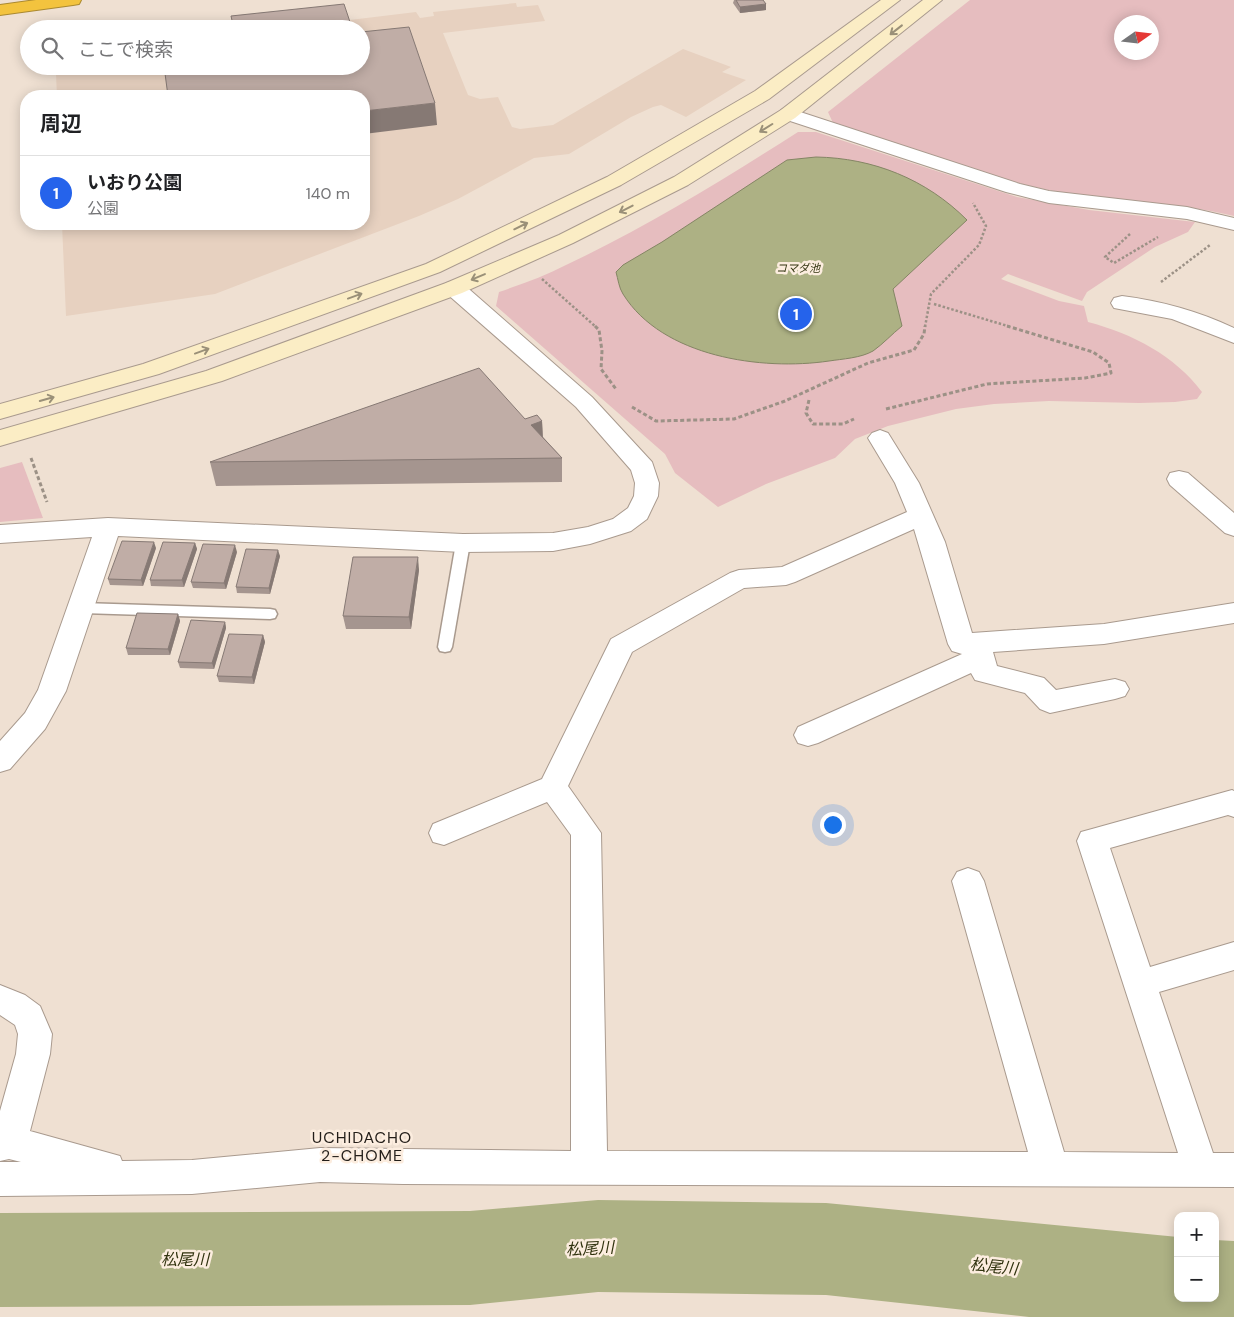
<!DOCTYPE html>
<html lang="ja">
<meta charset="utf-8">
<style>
body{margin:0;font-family:"DM Sans","Noto Sans JP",sans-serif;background:#f6f6f6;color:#202124}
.controls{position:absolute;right:15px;bottom:15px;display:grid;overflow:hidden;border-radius:10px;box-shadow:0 2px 12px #0003}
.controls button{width:45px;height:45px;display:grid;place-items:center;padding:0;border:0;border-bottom:1px solid #e0e0e0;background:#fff;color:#202124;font:25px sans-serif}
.compass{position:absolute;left:1114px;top:15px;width:45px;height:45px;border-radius:50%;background:#fff;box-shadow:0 2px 12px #0003;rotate:76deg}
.you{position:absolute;left:832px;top:824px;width:18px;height:18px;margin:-12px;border:4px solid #fff;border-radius:50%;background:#1a73e8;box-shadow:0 0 0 8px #1a73e833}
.badge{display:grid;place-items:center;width:32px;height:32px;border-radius:50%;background:#2563eb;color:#fff;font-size:16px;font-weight:700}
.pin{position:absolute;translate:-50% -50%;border:2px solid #fff;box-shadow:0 1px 5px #0006}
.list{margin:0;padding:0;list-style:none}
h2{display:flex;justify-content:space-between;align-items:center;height:65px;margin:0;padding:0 20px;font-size:21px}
h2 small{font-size:16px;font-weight:400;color:#757577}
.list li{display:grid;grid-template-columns:32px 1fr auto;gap:15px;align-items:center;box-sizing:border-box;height:75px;padding:0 20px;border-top:1px solid #e0e0e0}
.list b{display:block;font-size:19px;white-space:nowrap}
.list p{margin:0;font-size:16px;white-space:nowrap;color:#757577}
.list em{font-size:16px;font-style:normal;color:#757577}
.icon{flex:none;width:28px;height:28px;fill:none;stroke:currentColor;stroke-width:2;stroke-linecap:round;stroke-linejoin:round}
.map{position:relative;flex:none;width:1234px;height:1317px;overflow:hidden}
.search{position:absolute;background:#fff;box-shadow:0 2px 12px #0003;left:20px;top:20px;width:350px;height:55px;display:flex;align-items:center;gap:12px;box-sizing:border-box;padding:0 18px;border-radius:28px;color:#757577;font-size:19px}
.panel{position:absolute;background:#fff;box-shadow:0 2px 12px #0003;left:20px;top:90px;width:350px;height:140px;border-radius:20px}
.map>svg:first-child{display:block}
.built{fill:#e7d1c0}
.green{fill:#e6bdbf;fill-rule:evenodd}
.water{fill:#adb184;stroke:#848564}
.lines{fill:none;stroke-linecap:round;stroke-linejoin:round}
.river{fill:#adb184;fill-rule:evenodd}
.lane-casing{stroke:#a99a8e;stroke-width:3}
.street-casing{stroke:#a99a8e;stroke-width:2}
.secondary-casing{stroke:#a99a8e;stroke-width:2}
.highway-casing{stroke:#aa8931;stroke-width:2}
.path-far1{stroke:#9c9186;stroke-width:2.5;stroke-dasharray:2.5 2;stroke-linecap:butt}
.path{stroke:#9c9186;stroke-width:3;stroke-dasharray:4 2.5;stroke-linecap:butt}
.lane{fill:#fff;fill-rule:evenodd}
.street{fill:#fff;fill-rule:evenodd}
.secondary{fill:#fbedc5;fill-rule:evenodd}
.highway{fill:#f3c33e;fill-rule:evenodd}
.wall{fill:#a5958f}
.shaded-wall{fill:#867974}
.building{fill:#c0ada6;stroke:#867974}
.oneway{stroke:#9a9078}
.labels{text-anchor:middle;stroke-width:5;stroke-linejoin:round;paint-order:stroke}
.far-water-label{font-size:11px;font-style:italic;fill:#30320e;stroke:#fceddf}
.near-neighbourhood-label{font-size:16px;letter-spacing:1px;fill:#231e19;stroke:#fceddf}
.near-water-label{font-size:16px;font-style:italic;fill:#30320e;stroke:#fceddf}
</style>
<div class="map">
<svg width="1234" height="1317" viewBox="0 0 1234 1317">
<rect width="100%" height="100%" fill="#efe0d2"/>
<!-- built -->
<path class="built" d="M516,3L517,7L538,5L545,21L443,33L468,95L480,99L498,97L512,127L520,129L553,125L683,49L731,67L722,72L746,80L686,117L661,105L653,107L631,117L569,154L534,158L458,199L419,216L215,294L66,316L62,224H364V96H57L56,74L76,71V66H361V29H275L416,12L420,18L434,16L433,12Z"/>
<!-- green -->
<g class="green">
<path d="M970,0H1234V216C1169,200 1101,203 1035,187C967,171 900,145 833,123L828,112ZM1122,22H1152V52H1122Z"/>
<path d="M798,132H816L1017,197L1089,210L1195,222L1188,232L1155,247L1087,292L1082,301L1008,274L1001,279L1059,301L1084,306L1088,322C1133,334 1174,355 1202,392L1197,399L1175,402L1139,403L1049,401L994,404L956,409L888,426L855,439L835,458L766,484L718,507L675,473L665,454L496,306L499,292C522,284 545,276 566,265C647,227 723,180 798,132Z"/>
<path d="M22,462L43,518L0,522V468Z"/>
</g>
<!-- water -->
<path class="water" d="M816,157C873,158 926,179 967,220L893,289L902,326C892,334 883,344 873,351C861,358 842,359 829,361C762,371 662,357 623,294C619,288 618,279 616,272L623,265L662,242L787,160Z"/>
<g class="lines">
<!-- river -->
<path class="river" d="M598,1200L826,1203L1178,1237V1298H1215V1240L1234,1241V1317H1029L826,1295L598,1292L470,1305L0,1307V1213L470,1211Z"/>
<defs>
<g id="lane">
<path d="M463,538L468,540L470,543L452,647L450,651L445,652L440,651L438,647L456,543L458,540Z"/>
<path d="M82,603L270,609L275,610L277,614L275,618L270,619L82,613L77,612L75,608L77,604Z"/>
</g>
<g id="street">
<path d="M788,108L1020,184L1049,191L1187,207L1234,218V230L1187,219L1049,203L1006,192L781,118L779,114L781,110Z"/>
<path d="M454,282L462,283L592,397L652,462L659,483L658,496L647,519L631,531L590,544L553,551L463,552L118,536L66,691L45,729L10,769L0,772V741L25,713L38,690L92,537L0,543V525L108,518L463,534L553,533L588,527L613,519L628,508L634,496L635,483L631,470L576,407L446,293L443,288L446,283Z"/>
<path d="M1122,296C1161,301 1198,311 1234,328V343L1172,319L1114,308L1111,303L1114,298Z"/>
<path d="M880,430L888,433L919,483L945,542L972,633L1104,624L1234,603V623L1104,644L993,652L997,666L1044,678L1056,690L1115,679L1125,682L1129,689L1125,696L1115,699L1050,713L1040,709L1025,693L975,680L971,673L818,743L808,746L798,743L794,735L798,727L962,654L952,651L948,644L914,529L795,582L786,585L744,588L632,652L568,786L601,833L607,1151L1028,1152L952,881L957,872L968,868L979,872L984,881L1064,1152L1178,1153L1077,841L1081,832L1092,829L1232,790L1234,791V817L1228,815L1110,848L1150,967L1234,942V970L1159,992L1213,1153H1234V1187L403,1184L320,1182L192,1194L0,1196V1162H21L9,1159L0,1161V1111L16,1054L18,1034L15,1025L0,1015V985L25,995L40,1006L52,1034L50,1054L30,1131L120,1156L122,1161L192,1160L320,1148L571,1151V835L547,802L444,845L433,842L429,833L433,824L542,779L611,639L730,573L739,570L782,567L907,512L895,483L868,438L872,433Z"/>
<path d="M1179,471L1188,473L1234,513V536L1225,533L1170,485L1167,479L1170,473Z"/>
</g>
<g id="secondary">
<path d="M881,0H900L769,99L621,185L440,272L159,374L0,419V404L143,364L426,264L607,177L755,91Z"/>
<path d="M923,0H942L795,118L688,185L573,243L462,293L222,381L0,446V430L206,371L446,283L559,235L674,177L781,110Z"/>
</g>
<path id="highway" d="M36,0H81L79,4L73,5L0,15V5Z"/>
</defs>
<!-- lane casing -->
<use href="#lane" class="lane-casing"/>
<!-- street casing -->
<use href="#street" class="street-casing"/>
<!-- secondary casing -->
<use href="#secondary" class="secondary-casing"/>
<!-- highway casing -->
<use href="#highway" class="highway-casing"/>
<!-- path-far1 -->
<g class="path-far1">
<path d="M1130,234L1105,257L1114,263L1158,237"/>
<path d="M542,279L596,327"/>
<path d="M1161,282L1210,245"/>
<path d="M934,304L1011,327"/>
<path d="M925,327L931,294L979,245L986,226L973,203"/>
</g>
<!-- path -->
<g class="path">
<path d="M595,326L599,330L602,351L601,369L616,389"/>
<path d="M809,400L806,413L813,424H843L854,419"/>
<path d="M632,407L656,421L734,419L785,401L868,363L914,350L924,334L925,326"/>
<path d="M886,409L987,384L1085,378L1111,373L1109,363L1093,352L1007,326"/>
<path d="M31,458L47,502"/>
</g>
<!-- lane -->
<use href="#lane" class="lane"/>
<!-- street -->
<use href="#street" class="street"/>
<!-- secondary -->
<use href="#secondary" class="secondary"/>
<!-- highway -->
<use href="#highway" class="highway"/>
</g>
<!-- wall -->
<g class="wall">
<path d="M734,0H763L766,4V10L740,13L733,3Z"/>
<path d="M525,419L542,421L543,437L562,458V482L216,486L210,462Z"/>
<path d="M195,543L197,549L184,587L151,586L150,580Z"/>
<path d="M156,548L143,586L110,585L108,579Z"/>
<path d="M237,552L226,589L193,588L191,582Z"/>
<path d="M280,556L270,594L237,593L236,587Z"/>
<path d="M419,570L411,629H346L343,616Z"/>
<path d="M178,614L180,621L170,655H128L126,648Z"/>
<path d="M225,622L226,628L214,669L180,668L178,662Z"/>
<path d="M263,635L265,642L254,684L219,682L217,676Z"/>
</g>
<!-- shaded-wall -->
<g class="shaded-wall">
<path d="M766,4V10L740,13V7Z"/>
<path d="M435,103L437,125L364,134V111Z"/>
<path d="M542,421L543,444L531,425Z"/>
<path d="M154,542L156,548L143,586L141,580Z"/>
<path d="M195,543L197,549L184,587L182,580Z"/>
<path d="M235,545L237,552L226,589L224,583Z"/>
<path d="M278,550L280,556L270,594L269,588Z"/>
<path d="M418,557L419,570L411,629L409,617Z"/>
<path d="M178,614L180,621L170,655L168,649Z"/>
<path d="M225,622L226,628L214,669L212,663Z"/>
<path d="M263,635L265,642L254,684L252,677Z"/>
</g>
<!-- building -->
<g class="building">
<path d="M736,0H763L766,4L740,7Z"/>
<path d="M344,4L352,28L344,29H234L231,16Z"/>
<path d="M409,27L435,103L364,111V96H168L164,66H361V32Z"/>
<path d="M479,368L525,419L537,415L542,421L531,425L562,458L210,462Z"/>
<path d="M122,541L154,542L141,580L108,579Z"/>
<path d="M163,542L195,543L182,580H150Z"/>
<path d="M203,544L235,545L224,583L191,582Z"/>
<path d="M246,549L278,550L269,588L236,587Z"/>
<path d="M353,557H418L409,617L343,616Z"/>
<path d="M137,613L178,614L168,649L126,648Z"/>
<path d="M191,620L225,622L212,663L178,662Z"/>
<path d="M229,634L263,635L252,677L217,676Z"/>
</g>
<!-- one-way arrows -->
<defs><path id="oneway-shaft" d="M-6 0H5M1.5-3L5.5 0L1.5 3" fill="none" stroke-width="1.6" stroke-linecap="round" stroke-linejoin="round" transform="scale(1.25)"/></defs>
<g class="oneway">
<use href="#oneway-shaft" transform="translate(896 30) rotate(142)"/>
<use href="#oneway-shaft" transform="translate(766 128) rotate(148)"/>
<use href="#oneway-shaft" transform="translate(626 209) rotate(153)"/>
<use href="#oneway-shaft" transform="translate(521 226) rotate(-26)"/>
<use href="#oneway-shaft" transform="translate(478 277) rotate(157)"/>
<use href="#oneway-shaft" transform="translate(355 296) rotate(-20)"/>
<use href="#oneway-shaft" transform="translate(202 351) rotate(-20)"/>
<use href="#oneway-shaft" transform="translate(47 399) rotate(-16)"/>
</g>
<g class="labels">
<!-- far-water labels -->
<g class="far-water-label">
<text x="798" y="272">コマダ池</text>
</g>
<!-- near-neighbourhood labels -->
<g class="near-neighbourhood-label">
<text x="362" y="1143">UCHIDACHO<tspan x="362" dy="18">2-CHOME</tspan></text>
</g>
<!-- near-water labels -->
<g class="near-water-label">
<text transform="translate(590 1248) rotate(-3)" y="6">松尾川</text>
<text x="185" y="1265">松尾川</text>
<text transform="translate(994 1266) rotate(6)" y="6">松尾川</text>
</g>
</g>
</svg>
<div class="controls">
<button>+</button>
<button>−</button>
</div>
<svg class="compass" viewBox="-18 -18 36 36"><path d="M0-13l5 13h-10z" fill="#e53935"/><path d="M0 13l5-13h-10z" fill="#757577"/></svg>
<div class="you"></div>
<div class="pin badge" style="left:796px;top:314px">1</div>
<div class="search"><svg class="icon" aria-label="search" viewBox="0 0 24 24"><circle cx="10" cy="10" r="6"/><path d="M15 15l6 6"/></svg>ここで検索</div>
<section class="panel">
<h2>周辺<small></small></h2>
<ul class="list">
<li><span class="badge">1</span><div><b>いおり公園</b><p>公園</p></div><em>140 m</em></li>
</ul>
</section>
</div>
